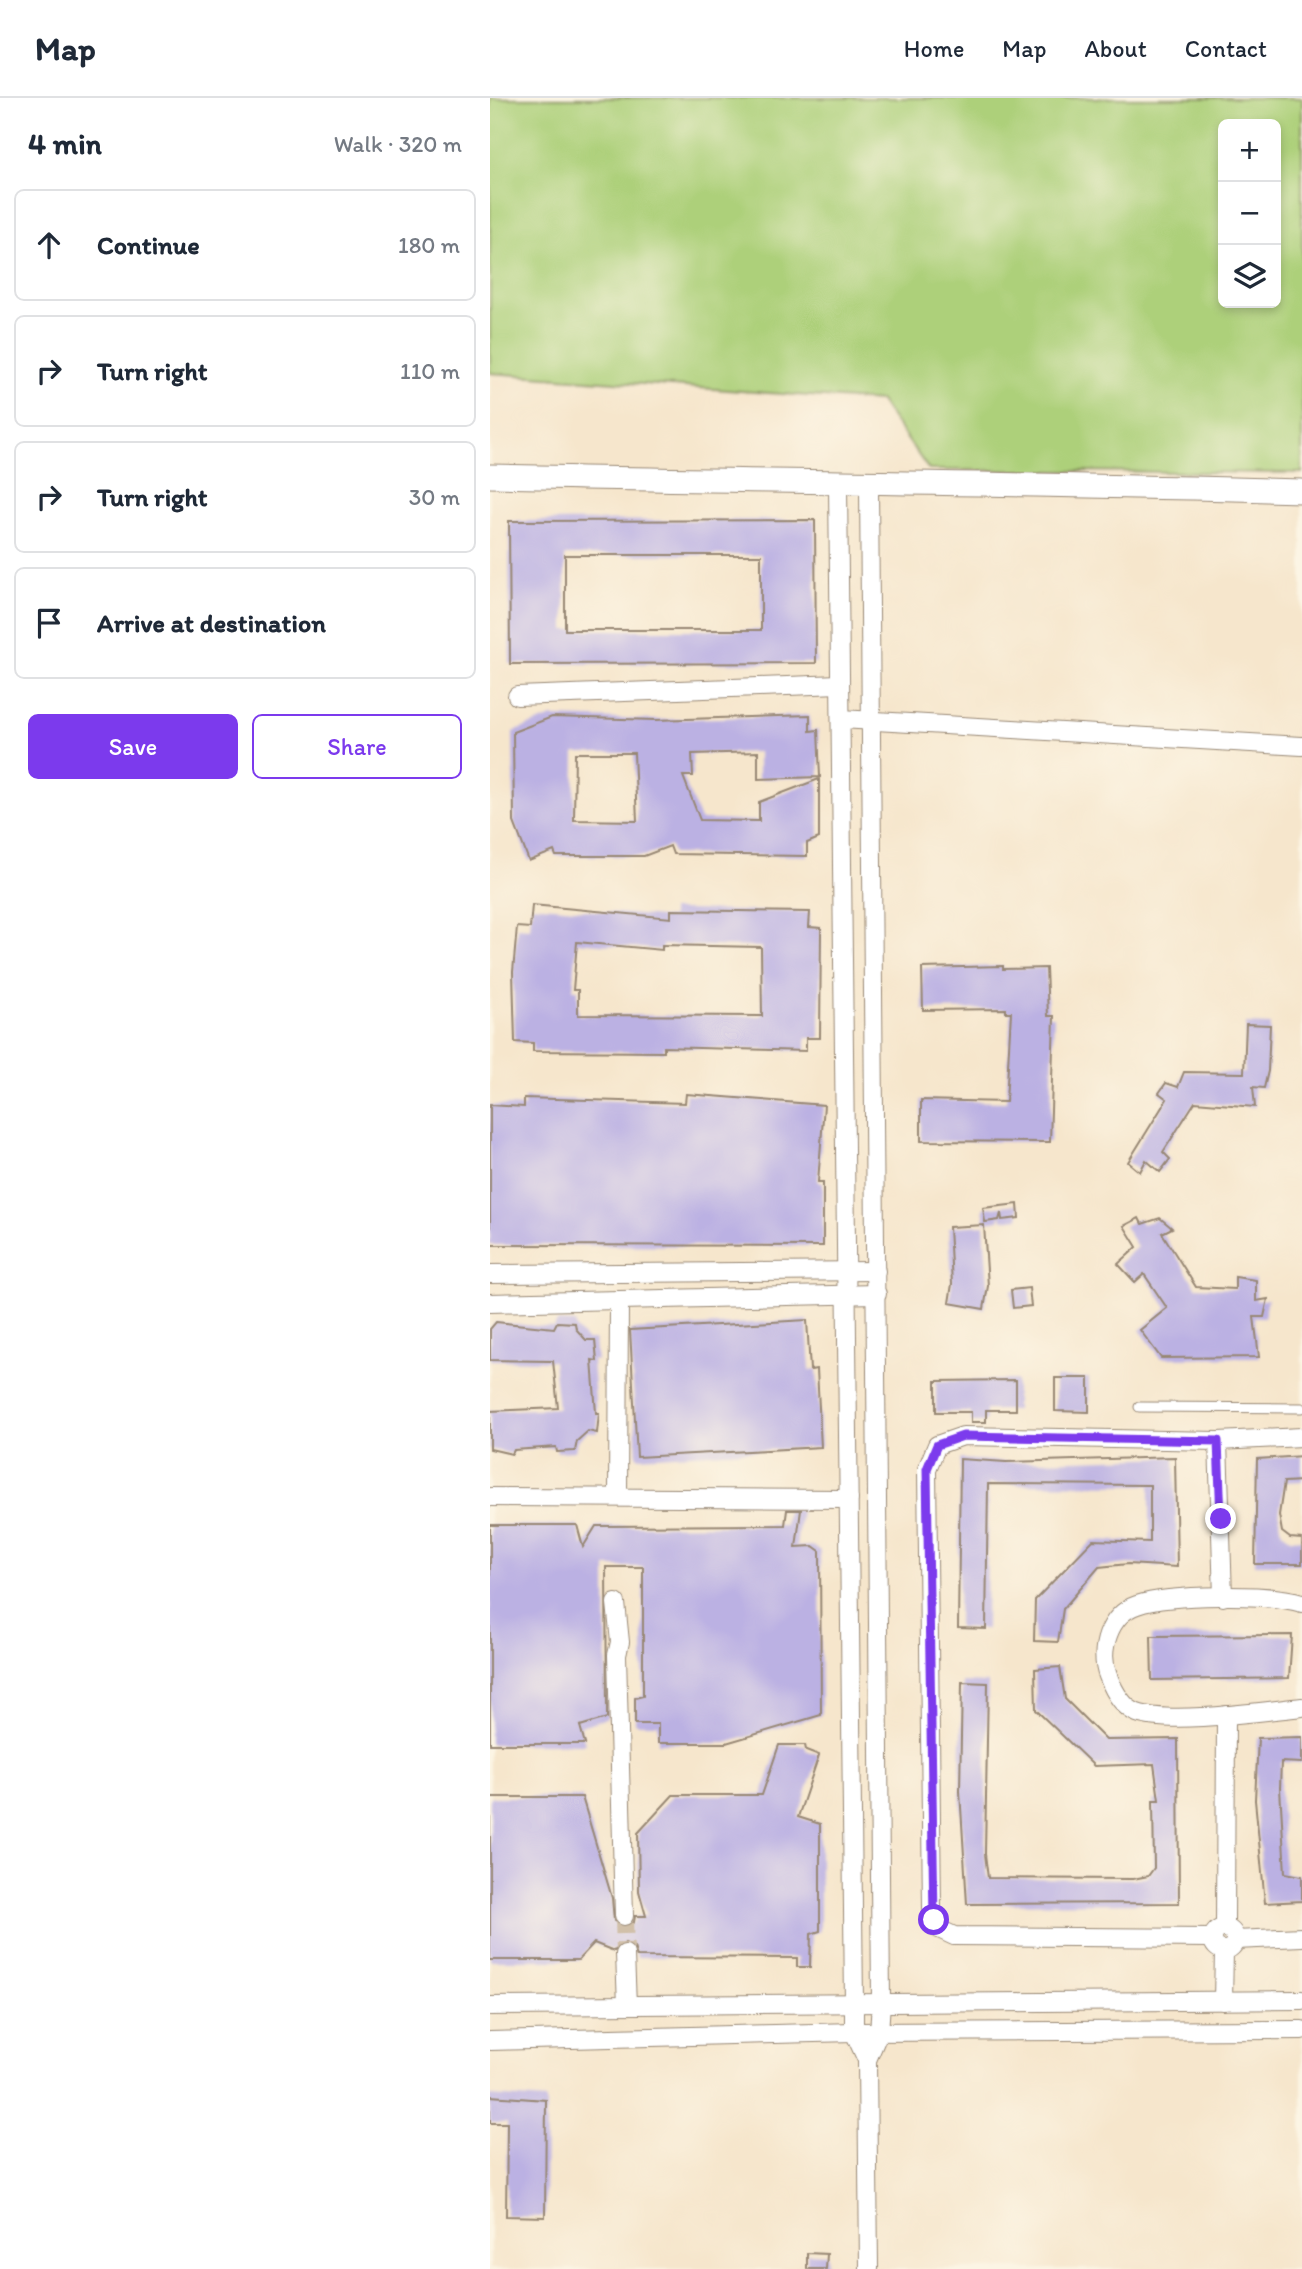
<!DOCTYPE html>
<meta charset="utf-8">
<style>
body{margin:0;font-family:Itim,sans-serif;background:#f6f6f7;color:#1f2937}
.controls{position:absolute;right:21px;top:21px;display:grid;overflow:hidden;border-radius:10px;box-shadow:0 4px 10px #0003}
.controls button{width:63px;height:63px;display:grid;place-items:center;padding:0;border:0;border-bottom:2px solid #e0e1e3;background:#fff;color:#1f2937;font:35px sans-serif}
.stop{position:absolute;width:21px;height:21px;margin:-16px;border:5px solid #7c3aed;border-radius:50%;background:#fff}
.stop.end{background:#7c3aed;border-color:#fff;box-shadow:0 2px 7px #0008}
.list{margin:0;padding:0;list-style:none}
h2{display:flex;justify-content:space-between;align-items:center;height:91px;margin:0;padding:0 28px;font-size:30px}
h2 small{font-size:23px;font-weight:400;color:#747a83}
.list li{display:grid;grid-template-columns:46px 1fr auto;gap:21px;align-items:center;box-sizing:border-box;height:112px;margin:0 14px 14px;padding:0 14px;border:2px solid #e0e1e3;border-radius:10px}
.list b{display:block;font-size:26px;white-space:nowrap}
.list em{font-size:23px;font-style:normal;color:#747a83}
.actions{display:flex;gap:14px;padding:21px 28px}
.actions a{flex:1;padding:16px 0;border:2px solid #7c3aed;border-radius:10px;text-align:center;font-size:24px;color:#7c3aed}
.actions .main{background:#7c3aed;color:#fff}
.icon{flex:none;width:38px;height:38px;fill:none;stroke:currentColor;stroke-width:2;stroke-linecap:round;stroke-linejoin:round}
.map{position:relative;flex:none;width:812px;height:2171px;overflow:hidden}
header{display:flex;align-items:center;gap:42px;box-sizing:border-box;height:98px;padding:0 35px;background:#fff;border-bottom:2px solid #e0e1e3}
header strong{font-size:33px}
nav{display:flex;gap:38px;margin-inline-start:auto;font-size:24px}
main{display:flex}
aside{flex:1;background:#fff}
.map>svg:first-child{display:block}
.green{fill:#add07a;stroke:#747d4c;stroke-width:2;fill-rule:evenodd}
.building{fill:#bbb1e3;fill-rule:evenodd}
.lines{fill:none;stroke-linecap:round;stroke-linejoin:round}
.minor-tunnel{stroke:#d1c0a9;stroke-width:18;stroke-dasharray:18 9;stroke-linecap:butt}
.service-casing{stroke:#988875;stroke-width:11}
.minor-casing{stroke:#988875;stroke-width:20}
.tertiary-casing{stroke:#988875;stroke-width:25}
.service{stroke:#fff;stroke-width:9}
.minor{stroke:#fff;stroke-width:18}
.tertiary{stroke:#fff;stroke-width:23}
.route{stroke:#7c3aed;stroke-width:9}
</style>
<header>
<strong>Map</strong>
<nav><a>Home</a><a>Map</a><a>About</a><a>Contact</a></nav>
</header>
<main>
<aside>
<h2>4 min<small>Walk · 320 m</small></h2>
<ul class="list">
<li><svg class="icon" aria-label="ahead" viewBox="0 0 24 24"><path d="M12 20V5M6 11l6-6 6 6"/></svg><div><b>Continue</b></div><em>180 m</em></li>
<li><svg class="icon" aria-label="right" viewBox="0 0 24 24"><path d="M7 20v-9h11M14 6l5 5-5 5"/></svg><div><b>Turn right</b></div><em>110 m</em></li>
<li><svg class="icon" aria-label="right" viewBox="0 0 24 24"><path d="M7 20v-9h11M14 6l5 5-5 5"/></svg><div><b>Turn right</b></div><em>30 m</em></li>
<li><svg class="icon" aria-label="arrive" viewBox="0 0 24 24"><path d="M6 21V4h12l-3 4 3 4H6"/></svg><div><b>Arrive at destination</b></div></li>
</ul>
<div class="actions"><a class="main">Save</a><a>Share</a></div>
</aside>
<div class="map">
<svg width="812" height="2171" viewBox="0 0 812 2171">
<rect width="100%" height="100%" fill="#fcf5e5"/>
<filter id="ink" filterUnits="userSpaceOnUse"><feTurbulence type="fractalNoise" baseFrequency=".0143" numOctaves="2"/><feDisplacementMap in="SourceGraphic" scale="14" xChannelSelector="R" yChannelSelector="G"/><feConvolveMatrix kernelMatrix="1 2 1 2 8 2 1 2 1" color-interpolation-filters="sRGB"/></filter>
<filter id="wash" filterUnits="userSpaceOnUse"><feTurbulence type="fractalNoise" baseFrequency=".00686" numOctaves="4" result="noise"/><feDisplacementMap in="SourceGraphic" scale="28" xChannelSelector="R" yChannelSelector="G"/><feGaussianBlur stdDeviation="1.57" result="paint"/><feColorMatrix in="noise" values="0 0 0 0 0 0 0 0 0 0 0 0 0 0 0 0 0 1.4 0 .05"/><feComposite in="paint" operator="in"/></filter>
<g filter="url(#wash)">
<rect width="100%" height="100%" fill="#f6e6cc"/>
<!-- green -->
<path class="green" d="M0,0H812V375L439,372L390,303L0,275ZM733,26H786V205H733Z"/>
<g id="blocks">
<!-- building -->
<g class="building">
<path d="M325,422L326,565L20,566L19,423ZM75,457H271V532H75Z"/>
<path d="M320,617V633L328,632L330,679L268,681V654L202,656L203,678H193L210,722L269,723V704L329,681V740L317,745V758L183,756L180,748L154,758H66L64,753L39,763L24,724L23,634L62,619L166,622ZM85,655H144L147,723L84,722Z"/>
<path d="M42,807L181,820V812L320,814L319,829L331,830L330,940H316V953L174,949V954L43,953V945L25,944L23,874L27,829L40,830ZM87,844L172,852V847L271,849L272,918L88,917V892H83Z"/>
<path d="M513,868V871L556,870L558,918H564L560,1044L431,1043V1002L516,1004L521,914H516V911L433,912L432,870Z"/>
<path d="M756,926L780,927L778,973L774,990L763,989L765,1009L705,1004L673,1054L680,1061L670,1074L656,1062L650,1074L638,1064L677,1001L669,995L676,985L688,989L694,974L754,975Z"/>
<path d="M196,996L334,1007L328,1084H333V1148L0,1147V1007L34,1009V1000L195,1005Z"/>
<path d="M528,1106L529,1120L512,1122L511,1115L509,1122L495,1124L493,1110Z"/>
<path d="M649,1120L652,1126L670,1120L682,1130L672,1135L706,1189L745,1191V1179L766,1182V1203L778,1201L774,1219H764L769,1259L671,1260L650,1232L677,1210L654,1176L645,1184L628,1166L647,1149L634,1128Z"/>
<path d="M494,1127L498,1188L494,1211L459,1205L462,1186L459,1129Z"/>
<path d="M539,1190L541,1208L523,1210L521,1192Z"/>
<path d="M317,1222L320,1272L327,1271L331,1349L147,1359L140,1232Z"/>
<path d="M6,1224L64,1230L67,1224L85,1225L86,1231L96,1242H105L107,1263L102,1262L106,1315H109L107,1335L98,1333L87,1343L85,1353L67,1354L66,1349L24,1352L22,1356L0,1351V1313L68,1310L63,1263L0,1262V1231Z"/>
<path d="M565,1280H599V1314L565,1313Z"/>
<path d="M526,1282V1312H496V1324H481V1314H446V1283Z"/>
<path d="M812,1358V1383L794,1384L789,1417L792,1434L800,1440L812,1441V1466H765L767,1361Z"/>
<path d="M685,1359L687,1469L638,1466L609,1469L573,1511L568,1544L544,1543L545,1502L603,1442L660,1444V1387L498,1386L496,1531L468,1530L470,1361L516,1364Z"/>
<path d="M297,1412H311L306,1449L323,1448L330,1453L331,1617L236,1645H168V1626H145V1600L153,1598V1469H116L117,1620L90,1628L95,1646H0V1427H87L93,1449L106,1428L295,1427Z"/>
<path d="M802,1537L799,1580L662,1582L661,1538Z"/>
<path d="M570,1569L575,1601L616,1642L688,1641L689,1805L477,1806L470,1693L472,1584L498,1585L495,1756L498,1780L643,1781L658,1778L664,1770L663,1702H669L664,1666L604,1668L546,1612L545,1571Z"/>
<path d="M812,1639V1665L791,1664L790,1690L795,1775L812,1778V1803L775,1805L765,1702L768,1640Z"/>
<path d="M289,1647H315L316,1652L329,1657L308,1719L330,1726V1833L321,1836L320,1869H307V1860L147,1859L144,1849L135,1845L124,1853L104,1845L88,1862H0V1699H92L122,1800L124,1823L135,1829L144,1824L145,1818H156L149,1793L148,1735L183,1697H272Z"/>
<path d="M0,1998L56,2002L55,2119L16,2118L17,2025H0Z"/>
<path d="M317,2155L337,2156L336,2171H317Z"/>
</g>
</g>
</g>
<g filter="url(#ink)">
<use href="#blocks" fill-opacity="0" stroke="#988875" stroke-width="2"/>
<g class="lines">
<!-- minor-tunnel -->
<path class="minor-tunnel" d="M134,1818L135,1856"/>
<defs>
<path id="service" d="M649,1309L812,1310"/>
<g id="minor">
<path d="M348,386L364,1906V1934L377,1962"/>
<path d="M27,598L350,586"/>
<path d="M351,621L812,648"/>
<path d="M0,1176L386,1173"/>
<path d="M0,1205L387,1196"/>
<path d="M728,1343L733,1499"/>
<path d="M0,1399L359,1401"/>
<path d="M128,1399L129,1203"/>
<path d="M126,1505L130,1544L127,1557L134,1818"/>
<path d="M812,1505C781,1495 679,1496 647,1507C619,1516 608,1553 618,1578C623,1591 632,1609 647,1615C681,1627 773,1613 812,1609"/>
<circle cx="734" cy="1841" r="11"/>
<path d="M735,1830L736,1617"/>
<path d="M723,1840L464,1838L447,1830L442,1810L437,1371L447,1347L473,1338L728,1343L812,1339"/>
<path d="M745,1842L812,1839"/>
<path d="M135,1856L137,1907"/>
<path d="M733,1903L734,1853"/>
<path d="M0,1908L812,1902"/>
<path d="M0,1943L364,1934L812,1932"/>
<path d="M379,2171L377,1962L389,1934L391,1905L379,387"/>
</g>
<path id="tertiary" d="M0,378C271,384 541,385 812,393"/>
</defs>
<!-- service casing -->
<use href="#service" class="service-casing"/>
<!-- minor casing -->
<use href="#minor" class="minor-casing"/>
<!-- tertiary casing -->
<use href="#tertiary" class="tertiary-casing"/>
<!-- service -->
<use href="#service" class="service"/>
<!-- minor -->
<use href="#minor" class="minor"/>
<!-- tertiary -->
<use href="#tertiary" class="tertiary"/>
</g>
</g>
<g class="lines" filter="url(#ink)">
<!-- route -->
<path class="route" d="M444,1822L437,1371L447,1347L473,1338L728,1343L731,1421"/>
</g>
</svg>
<div class="controls">
<button>+</button>
<button>−</button>
<button><svg class="icon" aria-label="layers" viewBox="0 0 24 24"><path d="M12 4l9 5-9 5-9-5zM3 14l9 5 9-5"/></svg></button>
</div>
<div class="stop" style="left:444px;top:1822px"></div>
<div class="stop end" style="left:731px;top:1421px"></div>
</div>
</main>
